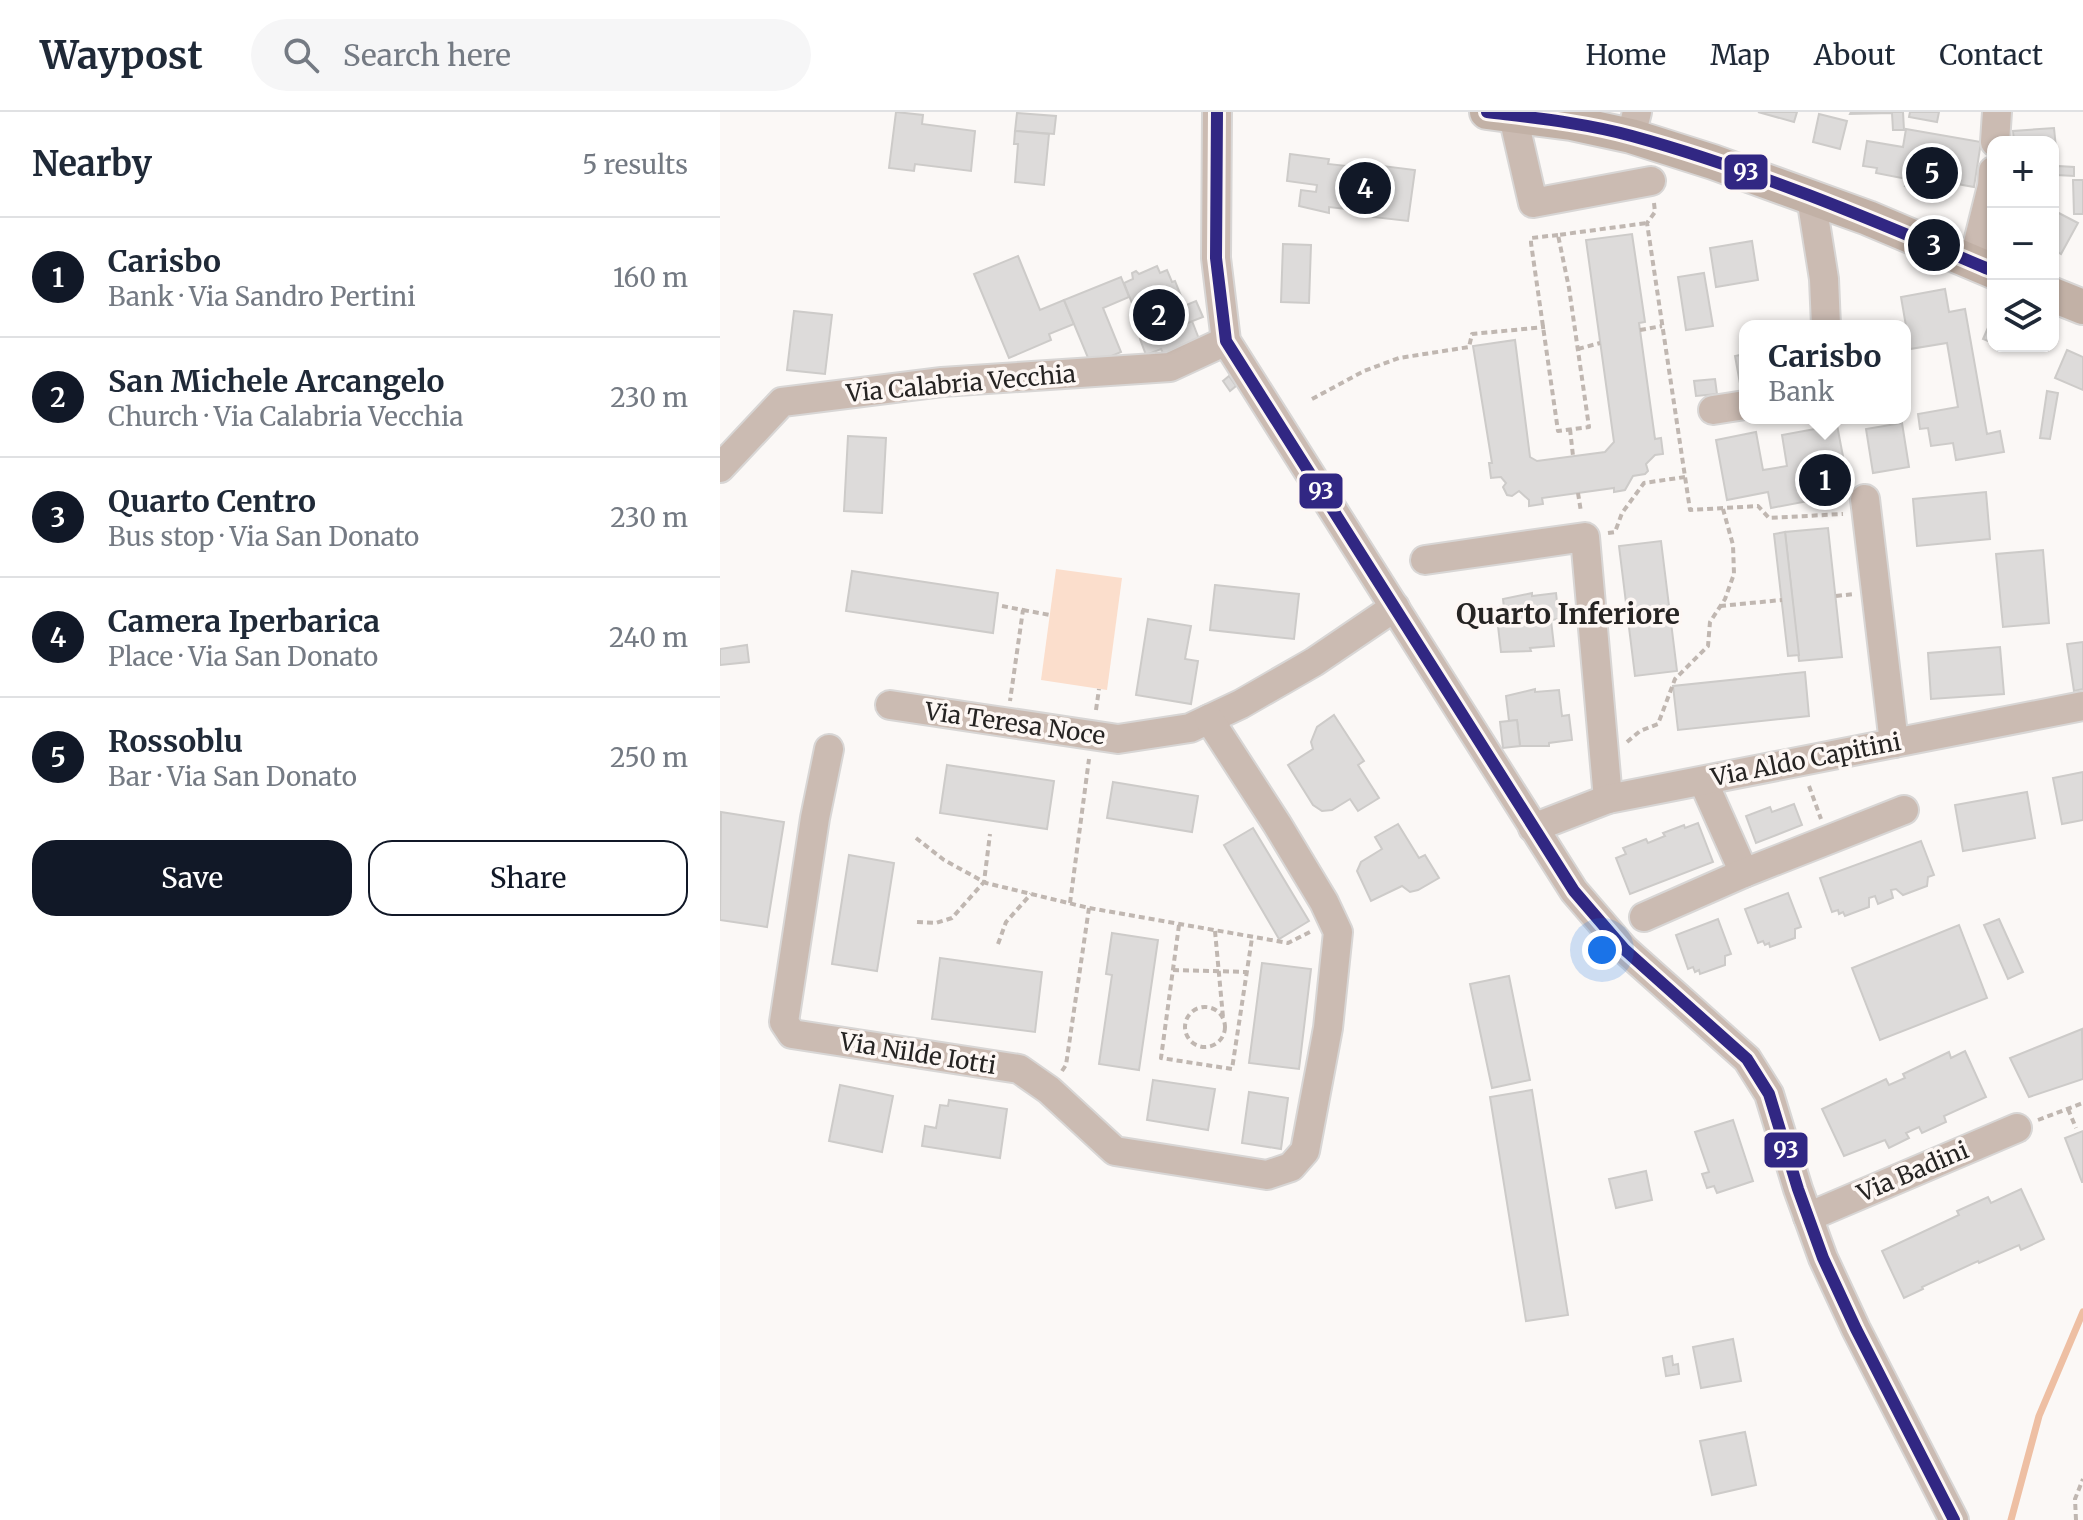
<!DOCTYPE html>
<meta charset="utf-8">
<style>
body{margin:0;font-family:Merriweather,serif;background:#f6f6f7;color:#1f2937}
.controls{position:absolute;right:24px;top:24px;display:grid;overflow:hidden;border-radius:16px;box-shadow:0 2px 6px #0004}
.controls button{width:72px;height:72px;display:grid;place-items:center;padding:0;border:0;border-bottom:2px solid #e0e1e3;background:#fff;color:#1f2937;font:40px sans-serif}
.you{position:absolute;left:882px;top:838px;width:28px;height:28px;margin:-20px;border:6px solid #fff;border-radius:50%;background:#1a73e8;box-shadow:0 0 0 12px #1a73e833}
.badge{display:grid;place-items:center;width:52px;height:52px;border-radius:50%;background:#111827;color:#fff;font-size:26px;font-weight:700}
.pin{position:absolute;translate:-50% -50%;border:4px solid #fff;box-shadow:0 2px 8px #0006}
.popup{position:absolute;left:1019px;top:208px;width:172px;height:104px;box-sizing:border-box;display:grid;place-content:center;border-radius:16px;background:#fff;filter:drop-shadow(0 2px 6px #0005);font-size:26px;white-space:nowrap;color:#747a83}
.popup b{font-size:30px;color:#1f2937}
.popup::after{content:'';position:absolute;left:50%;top:100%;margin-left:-16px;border:16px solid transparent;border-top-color:#fff}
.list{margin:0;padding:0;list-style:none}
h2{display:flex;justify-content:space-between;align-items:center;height:104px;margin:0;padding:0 32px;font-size:34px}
h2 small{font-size:26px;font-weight:400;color:#747a83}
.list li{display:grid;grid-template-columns:52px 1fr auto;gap:24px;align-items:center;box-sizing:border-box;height:120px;padding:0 32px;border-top:2px solid #e0e1e3}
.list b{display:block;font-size:30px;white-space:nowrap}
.list p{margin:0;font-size:26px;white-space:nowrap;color:#747a83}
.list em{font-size:26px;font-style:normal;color:#747a83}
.actions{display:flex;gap:16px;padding:24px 32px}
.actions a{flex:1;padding:18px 0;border:2px solid #111827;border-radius:24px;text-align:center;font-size:28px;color:#111827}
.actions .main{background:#111827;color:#fff}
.icon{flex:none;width:44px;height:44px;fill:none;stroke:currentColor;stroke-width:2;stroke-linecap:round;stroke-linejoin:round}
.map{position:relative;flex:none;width:1363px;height:1408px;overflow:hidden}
header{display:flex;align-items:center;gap:48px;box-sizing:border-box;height:112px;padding:0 40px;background:#fff;border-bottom:2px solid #e0e1e3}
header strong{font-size:38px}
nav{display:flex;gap:44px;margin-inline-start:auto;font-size:28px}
.search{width:560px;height:72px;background:#f6f6f7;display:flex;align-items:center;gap:20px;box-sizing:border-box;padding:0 28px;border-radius:44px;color:#747a83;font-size:30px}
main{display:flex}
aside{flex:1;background:#fff}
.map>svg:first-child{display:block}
.green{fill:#fbdecc}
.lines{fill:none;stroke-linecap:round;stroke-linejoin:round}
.stream{stroke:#eebfa3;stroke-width:7}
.building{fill:#dddbda;stroke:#cdcbc9;stroke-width:2}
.minor-casing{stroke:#d8d6d5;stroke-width:32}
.major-casing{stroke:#d8d6d5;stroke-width:38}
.path{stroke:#c0b7b1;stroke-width:4;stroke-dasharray:6 4;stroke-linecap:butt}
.minor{stroke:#cbbbb2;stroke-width:28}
.major{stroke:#c2b1a6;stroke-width:34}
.bus-1-casing{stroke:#fdf7f4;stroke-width:18}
.bus-1{stroke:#312783;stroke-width:12}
.labels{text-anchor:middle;stroke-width:7;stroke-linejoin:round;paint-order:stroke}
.street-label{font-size:24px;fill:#262423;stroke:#fdf7f4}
.quarter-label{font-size:28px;font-weight:bold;fill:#262423;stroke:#fdf7f4}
.line-badge{stroke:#fdf7f4;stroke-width:3}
.badge-label{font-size:22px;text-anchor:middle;font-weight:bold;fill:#fff}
</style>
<header>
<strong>Waypost</strong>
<div class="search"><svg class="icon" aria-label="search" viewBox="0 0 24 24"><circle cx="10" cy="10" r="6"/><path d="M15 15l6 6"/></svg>Search here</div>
<nav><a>Home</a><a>Map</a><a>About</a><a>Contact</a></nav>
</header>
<main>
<aside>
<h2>Nearby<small>5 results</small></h2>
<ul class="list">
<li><span class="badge">1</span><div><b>Carisbo</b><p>Bank · Via Sandro Pertini</p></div><em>160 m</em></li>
<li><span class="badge">2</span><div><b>San Michele Arcangelo</b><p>Church · Via Calabria Vecchia</p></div><em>230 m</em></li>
<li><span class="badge">3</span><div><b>Quarto Centro</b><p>Bus stop · Via San Donato</p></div><em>230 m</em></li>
<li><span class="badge">4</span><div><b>Camera Iperbarica</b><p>Place · Via San Donato</p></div><em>240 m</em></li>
<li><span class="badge">5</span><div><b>Rossoblu</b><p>Bar · Via San Donato</p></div><em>250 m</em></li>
</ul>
<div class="actions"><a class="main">Save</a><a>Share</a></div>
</aside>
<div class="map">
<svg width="1363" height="1408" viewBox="0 0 1363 1408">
<rect width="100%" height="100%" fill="#fbf8f6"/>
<!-- green -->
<path class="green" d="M336,457L402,466L387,578L321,568Z"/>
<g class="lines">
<!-- stream -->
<path class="stream" d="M1291,1408L1319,1304L1363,1200"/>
</g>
<!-- building -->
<g class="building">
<path d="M176,0L203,3L202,12L255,19L251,59L195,52L194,59L169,56Z"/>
<path d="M1038,0H1077L1074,10Z"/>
<path d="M1131,0H1183L1184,18H1173L1172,1L1130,2Z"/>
<path d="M1190,0H1219L1217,10L1189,5Z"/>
<path d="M297,1L336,4L334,22L295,19Z"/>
<path d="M1099,2L1127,9L1120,37L1093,30Z"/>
<path d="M1334,16L1337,46H1333V30H1294L1293,19Z"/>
<path d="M1186,17L1261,30L1254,75L1204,66L1202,77L1185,74L1187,67L1156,61L1157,56L1143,54L1147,29L1183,35Z"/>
<path d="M295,19L329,22L324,73L295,70L298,32H294Z"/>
<path d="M570,42L609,47L608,52L662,58L663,54L695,58L688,109L644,104L645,99L609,95V101L579,94L581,78L596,80L597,73L567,69Z"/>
<path d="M1338,54L1354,55V64L1337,63Z"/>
<path d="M1353,68H1363V102H1354Z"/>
<path d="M1333,98L1358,111L1341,142L1333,137Z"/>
<path d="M912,122L925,210L919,211L935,327L941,326L943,342L935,343L926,352L928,359L925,362L913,364L905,378L894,380V376L822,386L823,392L809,394V388L799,379L792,384L787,383L783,375L786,371L781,365L771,366L769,351H772L753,234L795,228L810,345L817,349L885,340L894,330L866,128Z"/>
<path d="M1032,129L1038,168L996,175L990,136Z"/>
<path d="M563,132L591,133L589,191L561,190Z"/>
<path d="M298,144L320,198L344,188L354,212L329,222L331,228L289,246L254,162Z"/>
<path d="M437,154L440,161L447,158L452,170L455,169L465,194L459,196L465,212L472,209L479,227L465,243L443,241L441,237L426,243L420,227L425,224L404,171L413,167L412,161L416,159L419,162Z"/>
<path d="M984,161L993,214L966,218L958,165Z"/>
<path d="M401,165L409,185L383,196L401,240L371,253L344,188Z"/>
<path d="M1225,177L1229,200L1245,197L1267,322L1280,319L1284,340L1236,348L1233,331L1211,334L1208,316L1200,317L1198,302L1238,295L1227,231L1190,237L1181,185Z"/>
<path d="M476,189L483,205L465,212L459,196Z"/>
<path d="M74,199L112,203L105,262L67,258Z"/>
<path d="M1270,211L1273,212V231L1263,227Z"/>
<path d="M1347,238L1363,245V278L1335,266Z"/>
<path d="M1025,242V276L1021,277L1015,244Z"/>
<path d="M509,264L516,274L510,279L503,269Z"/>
<path d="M995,267L997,282L976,284L974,269Z"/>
<path d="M1327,279L1338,281L1330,327L1320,326Z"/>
<path d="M1182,311L1189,355L1153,361L1146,317Z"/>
<path d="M1117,313L1130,381L1051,396L1048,380L1007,388L996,328L1036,320L1043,358L1067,354L1062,323Z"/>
<path d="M128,324L166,326L162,401L124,399Z"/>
<path d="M1266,380L1270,427L1197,434L1193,387Z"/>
<path d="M1108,416L1122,545L1079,549L1065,420Z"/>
<path d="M1065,420L1079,543L1068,544L1054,422Z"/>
<path d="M941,429L957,559L915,564L899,434Z"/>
<path d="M1323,438L1329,511L1283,515L1276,442Z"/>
<path d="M132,459L278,481L273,521L126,499Z"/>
<path d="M495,473L579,482L574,527L490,518Z"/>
<path d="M812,481V484L836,481L839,507L831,508L834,534L810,536L811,539L781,540L778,514L786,513L783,487Z"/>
<path d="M428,507L471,514L465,547L478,549L471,592L416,583Z"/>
<path d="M1363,530V577L1354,579L1347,532Z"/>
<path d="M27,533L29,550L0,553V537Z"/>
<path d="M1280,535L1284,582L1211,587L1208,541Z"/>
<path d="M1085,560L1089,604L958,618L953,574Z"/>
<path d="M815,577V580L839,578L842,604L849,603L852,628L829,631V634H800L797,608L789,609L786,584Z"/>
<path d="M614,603L644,649L638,653L659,686L638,699L630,687L612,698L602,699L593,693L568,653L593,637L591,630L597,615Z"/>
<path d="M797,608L800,634L783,636L780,610Z"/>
<path d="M227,653L334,669L327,717L220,701Z"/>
<path d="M1363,660V708L1342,712L1333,666Z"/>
<path d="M393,670L478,684L472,720L387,706Z"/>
<path d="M1307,680L1315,726L1243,739L1235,693Z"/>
<path d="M1074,692L1082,713L1036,731L1026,704L1050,695L1052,700Z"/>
<path d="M1,700L64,710L47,815L0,808Z"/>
<path d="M978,711L993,750L910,782L896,746L906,742L903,736L926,727L928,731L945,724L943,721L964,713L965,716Z"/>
<path d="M678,712L699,746L705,743L719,766L698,778L690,780L682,774L651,789L637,759L641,750L662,737L655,725Z"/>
<path d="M533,716L589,809L559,827L504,733Z"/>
<path d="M1201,729L1214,763L1208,765L1207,774L1183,783L1176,777L1171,778L1173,786L1158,792L1155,784L1149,786V795L1125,804L1123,800L1119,802L1118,798L1112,800L1100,766Z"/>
<path d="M129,743L174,751L157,859L112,852Z"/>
<path d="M1068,781L1081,815L1075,817V826L1050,835L1049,831L1045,833L1043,829L1038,831L1025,797Z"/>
<path d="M998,807L1011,842L1005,844V853L980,862L979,858L975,860L973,855L968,857L956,823Z"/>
<path d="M1279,807L1303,860L1288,867L1264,813Z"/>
<path d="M1239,813L1267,886L1160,928L1132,856Z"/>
<path d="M392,821L438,828L419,958L379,952L392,863L386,862Z"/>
<path d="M220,846L322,860L315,920L212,907Z"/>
<path d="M542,851L591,857L579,957L529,951Z"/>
<path d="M789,864L810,968L772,976L750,872Z"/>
<path d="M1362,917L1363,967L1309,985L1290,946Z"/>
<path d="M1245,939L1266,985L1224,1004L1226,1010L1202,1021L1199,1015L1186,1021L1189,1026L1169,1036L1165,1028L1124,1044L1102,997L1166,967L1169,973L1185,966L1183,962L1229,940L1231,946Z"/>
<path d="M433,968L495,977L488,1018L427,1008Z"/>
<path d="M120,973L173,984L162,1040L109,1029Z"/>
<path d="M812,978L848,1203L806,1209L770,985Z"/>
<path d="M529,980L568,986L561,1037L522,1031Z"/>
<path d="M229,988L287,997L280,1046L202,1034L205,1014L216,1016L220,993L228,994Z"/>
<path d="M1013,1008L1033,1069L997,1081L994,1074L987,1076L982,1062L989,1060L975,1020Z"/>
<path d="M1363,1019V1070H1362L1345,1026Z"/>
<path d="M926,1059L932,1088L896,1096L889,1067Z"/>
<path d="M1301,1077L1324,1127L1301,1138L1299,1133L1259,1151L1258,1149L1202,1175L1203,1177L1184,1186L1162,1139L1239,1103L1237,1099L1268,1085L1271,1091Z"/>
<path d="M1013,1227L1021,1269L981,1276L973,1235Z"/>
<path d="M952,1244L953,1253L958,1252L959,1262L946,1264L943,1246Z"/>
<path d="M1025,1320L1036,1373L992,1383L980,1329Z"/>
</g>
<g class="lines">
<defs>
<g id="minor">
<path d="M497,0L496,146L506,229L854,779L904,837L1027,947L1049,982L1078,1077L1103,1146L1136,1217L1234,1408"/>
<path d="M793,4L813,91L931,69"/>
<path d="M911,24L917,0"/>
<path d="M1275,30L1277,0"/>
<path d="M1091,85L1104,167L1106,214"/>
<path d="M1253,151L1272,74L1273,59"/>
<path d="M993,298L1025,293"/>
<path d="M0,356L62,290L222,270L450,255L506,229"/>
<path d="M1145,387L1174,631"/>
<path d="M705,448L865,425L888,687"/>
<path d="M170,593L398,627L470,616L521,592L594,550L675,495"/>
<path d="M109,637L95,706L64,910L72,922L299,957L329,978L395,1039L547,1063L571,1055L585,1039L608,916L618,820L604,790L557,712L489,607"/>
<path d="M983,669L1024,761"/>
<path d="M813,716L888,687L1363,594"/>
<path d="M924,805L1024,761L1184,698"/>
<path d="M1088,1105L1297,1016"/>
</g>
<g id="major">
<path d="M767,0L851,11L911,24L993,50L1148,106L1273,159"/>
<path d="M1333,183L1363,195"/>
</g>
</defs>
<!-- minor casing -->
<use href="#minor" class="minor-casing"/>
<!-- major casing -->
<use href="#major" class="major-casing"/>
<!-- path -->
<g class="path">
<path d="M934,91L935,100L927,111L970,398L1038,394L1049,406L1123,402"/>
<path d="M838,123L811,126V131L838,319L869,315L849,176L838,123L927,111"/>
<path d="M920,218L942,214"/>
<path d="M858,237L880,231"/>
<path d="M592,287L644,259L679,246L749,235L752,222L825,215"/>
<path d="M850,317L853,344"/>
<path d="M858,381L861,400"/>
<path d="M888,421L895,420L902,401L924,371L965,365"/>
<path d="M1116,484L1134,482"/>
<path d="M282,494L303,498L290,589"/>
<path d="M1000,494L1062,488"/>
<path d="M303,498L330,503"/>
<path d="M376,598L379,577"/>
<path d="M907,630L920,619L938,612L955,567L988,534L990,510L1005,487L1014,462L1013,433L1003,397"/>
<path d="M1089,674L1101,707"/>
<path d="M196,726L224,748L266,771L369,796L568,831L592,819"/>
<path d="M350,791L369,647"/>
<path d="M197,810L216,811L232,806L264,770L270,722"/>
<path d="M459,813L441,946L512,957L532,826"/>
<path d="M495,819L503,905"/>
<path d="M278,832L286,810L311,782"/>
<path d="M453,858L527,860"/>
<circle cx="485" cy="915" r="20"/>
<path d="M342,959L346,953L369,796"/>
<path d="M1348,997L1356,1016"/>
<path d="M1318,1008L1363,991"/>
<path d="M1356,1408L1355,1387L1363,1367"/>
</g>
<!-- minor -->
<use href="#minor" class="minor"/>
<!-- major -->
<use href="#major" class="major"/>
<defs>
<g id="bus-1">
<path d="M497,0L496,146L506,229L854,779L904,837L1027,947L1049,982L1078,1077L1103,1146L1136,1217L1234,1408"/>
<path d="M767,0C815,6 865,11 912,24C1036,58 1155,109 1273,159"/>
</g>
</defs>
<!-- bus-1 casing -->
<use href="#bus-1" class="bus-1-casing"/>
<!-- bus-1 -->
<use href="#bus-1" class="bus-1"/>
</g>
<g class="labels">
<!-- street labels -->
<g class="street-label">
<text transform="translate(241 272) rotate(-5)" y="8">Via Calabria Vecchia</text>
<text transform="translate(295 612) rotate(8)" y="8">Via Teresa Noce</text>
<text transform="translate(1086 648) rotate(-11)" y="8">Via Aldo Capitini</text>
<text transform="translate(198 942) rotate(9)" y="8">Via Nilde Iotti</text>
<text transform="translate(1193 1060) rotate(-23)" y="8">Via Badini</text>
</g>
<!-- quarter labels -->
<g class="quarter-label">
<text x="848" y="512">Quarto Inferiore</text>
</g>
</g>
<g class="line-badge">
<rect x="1003" y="41" width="46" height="38" rx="8" fill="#312783"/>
<rect x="578" y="360" width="46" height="38" rx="8" fill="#312783"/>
<rect x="1043" y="1019" width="46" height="38" rx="8" fill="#312783"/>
</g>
<g class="badge-label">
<text x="1026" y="68">93</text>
<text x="601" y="387">93</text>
<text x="1066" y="1046">93</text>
</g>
</svg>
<div class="controls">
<button>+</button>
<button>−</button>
<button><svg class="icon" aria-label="layers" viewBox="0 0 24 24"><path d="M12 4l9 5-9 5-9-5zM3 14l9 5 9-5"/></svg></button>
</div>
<div class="you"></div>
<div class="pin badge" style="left:1105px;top:368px">1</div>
<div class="popup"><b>Carisbo</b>Bank</div>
<div class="pin badge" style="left:439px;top:203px">2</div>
<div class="pin badge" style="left:1214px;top:133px">3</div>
<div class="pin badge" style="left:645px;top:76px">4</div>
<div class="pin badge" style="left:1212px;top:61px">5</div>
</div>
</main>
